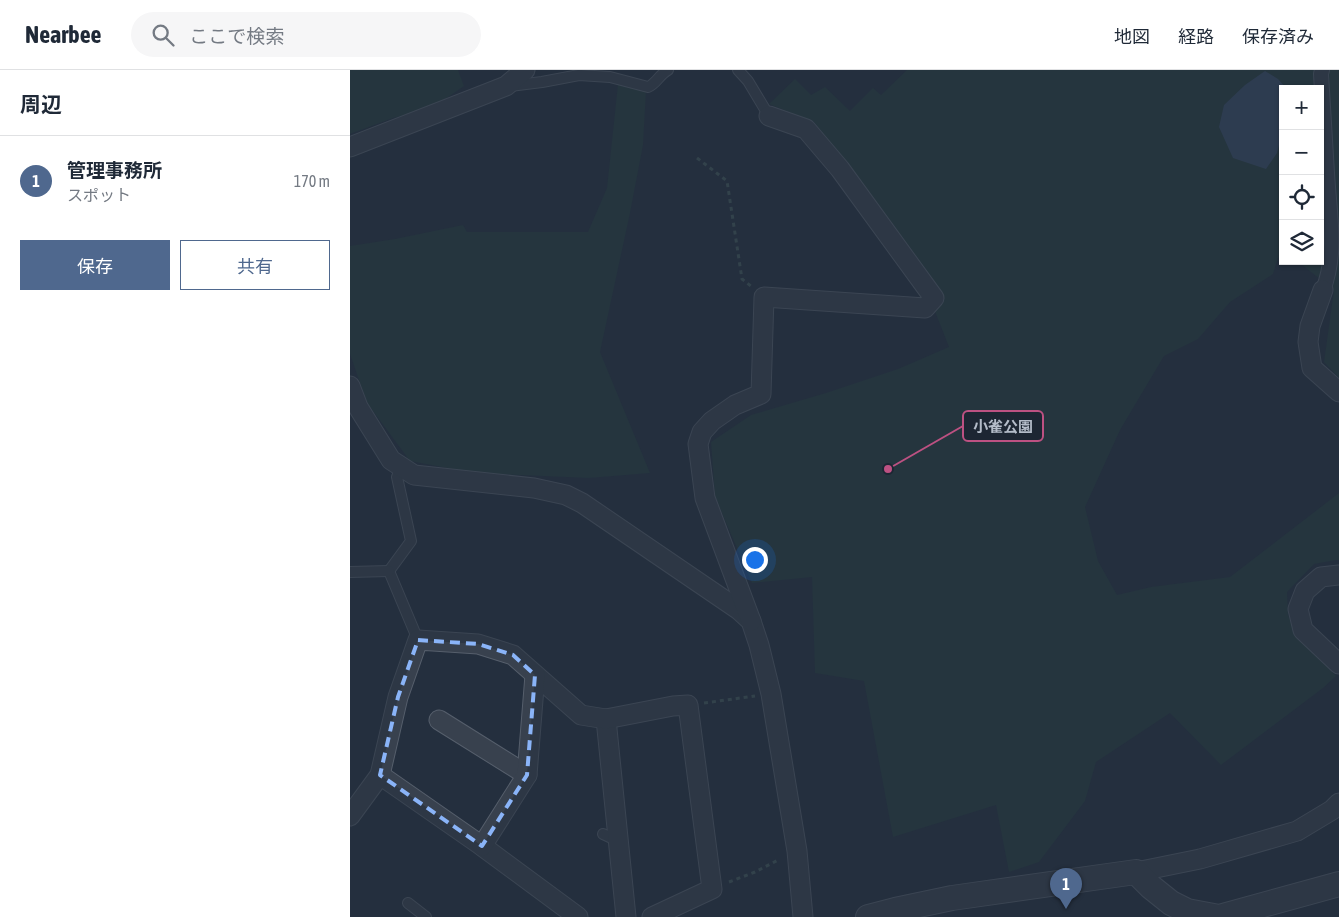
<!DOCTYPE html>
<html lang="ja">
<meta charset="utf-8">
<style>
body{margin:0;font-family:"Asap Condensed","Noto Sans JP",sans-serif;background:#f6f6f7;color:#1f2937}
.controls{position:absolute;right:15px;top:15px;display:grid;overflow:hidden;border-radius:0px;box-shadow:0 1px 4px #0004}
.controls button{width:45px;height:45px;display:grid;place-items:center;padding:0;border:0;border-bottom:1px solid #e0e1e3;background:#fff;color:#1f2937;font:25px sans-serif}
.you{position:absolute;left:404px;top:489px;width:18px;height:18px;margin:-12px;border:4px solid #fff;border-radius:50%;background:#1a73e8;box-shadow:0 0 0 8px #1a73e833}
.badge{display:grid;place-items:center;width:32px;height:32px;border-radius:50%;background:#4f688e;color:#fff;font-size:16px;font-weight:700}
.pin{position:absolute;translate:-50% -41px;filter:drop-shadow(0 1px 2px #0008)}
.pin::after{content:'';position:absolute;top:26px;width:18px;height:15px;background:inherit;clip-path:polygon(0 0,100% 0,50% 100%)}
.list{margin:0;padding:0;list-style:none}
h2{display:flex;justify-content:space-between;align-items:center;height:65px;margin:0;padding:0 20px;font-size:21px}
h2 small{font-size:16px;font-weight:400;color:#747a83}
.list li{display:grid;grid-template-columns:32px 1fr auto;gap:15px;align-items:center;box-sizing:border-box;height:90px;padding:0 20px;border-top:1px solid #e0e1e3}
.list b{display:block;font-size:19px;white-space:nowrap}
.list p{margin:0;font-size:16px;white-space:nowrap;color:#747a83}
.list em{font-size:16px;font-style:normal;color:#747a83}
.actions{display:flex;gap:10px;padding:15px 20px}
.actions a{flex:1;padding:11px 0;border:1px solid #4f688e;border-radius:0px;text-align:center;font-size:18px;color:#4f688e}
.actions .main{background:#4f688e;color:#fff}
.icon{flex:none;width:28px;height:28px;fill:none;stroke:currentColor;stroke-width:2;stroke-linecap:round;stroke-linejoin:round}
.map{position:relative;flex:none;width:989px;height:847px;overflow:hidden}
header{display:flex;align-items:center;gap:30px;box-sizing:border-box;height:70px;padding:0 25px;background:#fff;border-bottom:1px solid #e0e1e3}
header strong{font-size:24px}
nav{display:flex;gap:28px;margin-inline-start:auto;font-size:18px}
.search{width:350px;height:45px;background:#f6f6f7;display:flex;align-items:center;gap:12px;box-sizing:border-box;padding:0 18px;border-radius:28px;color:#747a83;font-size:19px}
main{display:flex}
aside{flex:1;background:#fff}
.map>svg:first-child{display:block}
.green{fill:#263c3f}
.water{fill:#394c67}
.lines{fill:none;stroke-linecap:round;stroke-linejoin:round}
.service-casing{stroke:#565f6c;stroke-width:12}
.pedestrian-casing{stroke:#565f6c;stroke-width:16}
.minor-casing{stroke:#565f6c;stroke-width:21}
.tertiary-casing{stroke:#565f6c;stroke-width:26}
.path{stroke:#44595c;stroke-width:3;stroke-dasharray:4 4;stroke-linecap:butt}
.service{stroke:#38414e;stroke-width:10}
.pedestrian{stroke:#38414e;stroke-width:14}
.minor{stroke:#38414e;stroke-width:19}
.tertiary{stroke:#38414e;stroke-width:24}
.marked{fill:none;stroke:#8ab4f8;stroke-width:4;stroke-dasharray:10 6;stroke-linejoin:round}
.leader{fill:none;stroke:#bd5182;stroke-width:2}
.callout-dot{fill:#bd5182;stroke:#1d2633;stroke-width:2}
.callout{fill:#1d2633;stroke:#bd5182;stroke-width:2}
.callout-label{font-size:15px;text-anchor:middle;font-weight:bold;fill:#b4bcc9}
</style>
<header>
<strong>Nearbee</strong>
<div class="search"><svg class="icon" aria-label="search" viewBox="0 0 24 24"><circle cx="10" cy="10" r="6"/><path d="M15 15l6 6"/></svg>ここで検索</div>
<nav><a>地図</a><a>経路</a><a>保存済み</a></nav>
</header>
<main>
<aside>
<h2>周辺<small></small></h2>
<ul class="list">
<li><span class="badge">1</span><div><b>管理事務所</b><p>スポット</p></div><em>170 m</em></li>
</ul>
<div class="actions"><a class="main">保存</a><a>共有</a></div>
</aside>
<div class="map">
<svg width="989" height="847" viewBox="0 0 989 847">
<rect width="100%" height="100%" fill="#242f3e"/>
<!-- green -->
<g class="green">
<path d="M0,0H108L114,16L81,39L43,48L0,64Z"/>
<path d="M557,0H989V308L974,292L984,220L947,191H970V19H933V185L928,188L923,204L880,232L848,269L814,286L770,360L735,437L748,491L767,525L801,517L880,507L989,423V490H986L964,494L937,522L938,545L949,569L986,606L973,618L871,695L820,643L746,692L735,731L689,792L659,802L646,735L543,767L514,611L465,603L462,507L402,513L365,427L361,372L401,345L476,323L548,299L599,277L562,183L464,52L419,34L445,9L461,25L475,17L500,41L523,18L531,25Z"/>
<path d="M268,14L296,21L293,75L280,143L250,282L300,403L239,408L124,403L60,391L17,333L0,284V176L45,169L113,155L117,162H238L257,118Z"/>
</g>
<!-- water -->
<path class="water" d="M915,1L928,9L937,19H933V60L927,83L916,99L883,88L869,57L874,35L895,15Z"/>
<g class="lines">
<defs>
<g id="service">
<path d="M388,0L398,11L419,46"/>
<path d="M160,16L192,12L229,5L260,7L298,17C306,14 309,5 318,0"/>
<path d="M39,501L61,471L47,407L51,397"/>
<path d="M39,501L68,570"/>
<path d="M0,502L39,501"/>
<path d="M253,764L268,771"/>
<path d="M58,833L76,847"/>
</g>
<path id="pedestrian" d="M972,0L971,4C973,37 975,70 977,103C979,142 988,182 973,220"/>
<g id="minor">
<path d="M0,77L156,16L175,0"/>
<path d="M973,220L960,256L958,272L962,298L989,322"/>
<path d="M0,316L8,337L41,390L64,405L184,418L216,425L232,433L389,540L401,551L409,575L421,624L447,781L453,847"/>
<path d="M989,505L971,507L955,521L948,539L953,560L989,594"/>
<path d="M401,551L355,428L348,374L352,362L362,351L385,335L411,324L414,227L575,238L584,228L490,99L456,59L419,46"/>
<path d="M256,649L276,847"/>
<path d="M89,650L177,705"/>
<path d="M30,705L132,776L228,847"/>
<path d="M0,746L30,705L48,627L68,570L128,574L163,585L231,645L256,649L323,636L338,635L362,819L302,847"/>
<path d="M132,776L177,705L185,605"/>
<path d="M786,802L850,789L947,761L982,740L989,733"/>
</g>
<path id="tertiary" d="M518,847L545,840L602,828L786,802L801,817L821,833L837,841L869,847L989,814"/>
</defs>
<!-- service casing -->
<use href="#service" class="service-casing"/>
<!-- pedestrian casing -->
<use href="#pedestrian" class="pedestrian-casing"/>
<!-- minor casing -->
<use href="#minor" class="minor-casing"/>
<!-- tertiary casing -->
<use href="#tertiary" class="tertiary-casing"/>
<!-- path -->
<g class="path">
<path d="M347,88L377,111L392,209L402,217"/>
<path d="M354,633L405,626"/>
<path d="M379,812L405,802L430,789"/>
</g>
<!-- service -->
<use href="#service" class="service"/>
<!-- pedestrian -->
<use href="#pedestrian" class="pedestrian"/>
<!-- minor -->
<use href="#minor" class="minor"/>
<!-- tertiary -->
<use href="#tertiary" class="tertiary"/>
</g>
<!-- marked area -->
<path d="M0 0H989V847H0ZM68,570L128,574L163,585L185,605L177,705L132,776L30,705L48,627Z" fill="#242f3e" fill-opacity=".55" fill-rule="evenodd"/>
<path class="marked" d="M68,570L128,574L163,585L185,605L177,705L132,776L30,705L48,627Z"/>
<!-- callouts -->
<path class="leader" d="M538 399L613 356"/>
<circle class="callout-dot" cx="538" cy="399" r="5"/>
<rect class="callout" x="613" y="341" width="80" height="30" rx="5"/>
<g class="callout-label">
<text x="653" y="362">小雀公園</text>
</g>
</svg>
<div class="controls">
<button>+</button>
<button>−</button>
<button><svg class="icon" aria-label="locate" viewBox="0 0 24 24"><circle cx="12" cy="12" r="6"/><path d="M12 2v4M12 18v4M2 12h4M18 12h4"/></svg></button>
<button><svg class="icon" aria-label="layers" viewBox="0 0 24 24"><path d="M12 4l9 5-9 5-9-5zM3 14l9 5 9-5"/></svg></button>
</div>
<div class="you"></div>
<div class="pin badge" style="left:716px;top:839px">1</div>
</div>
</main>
